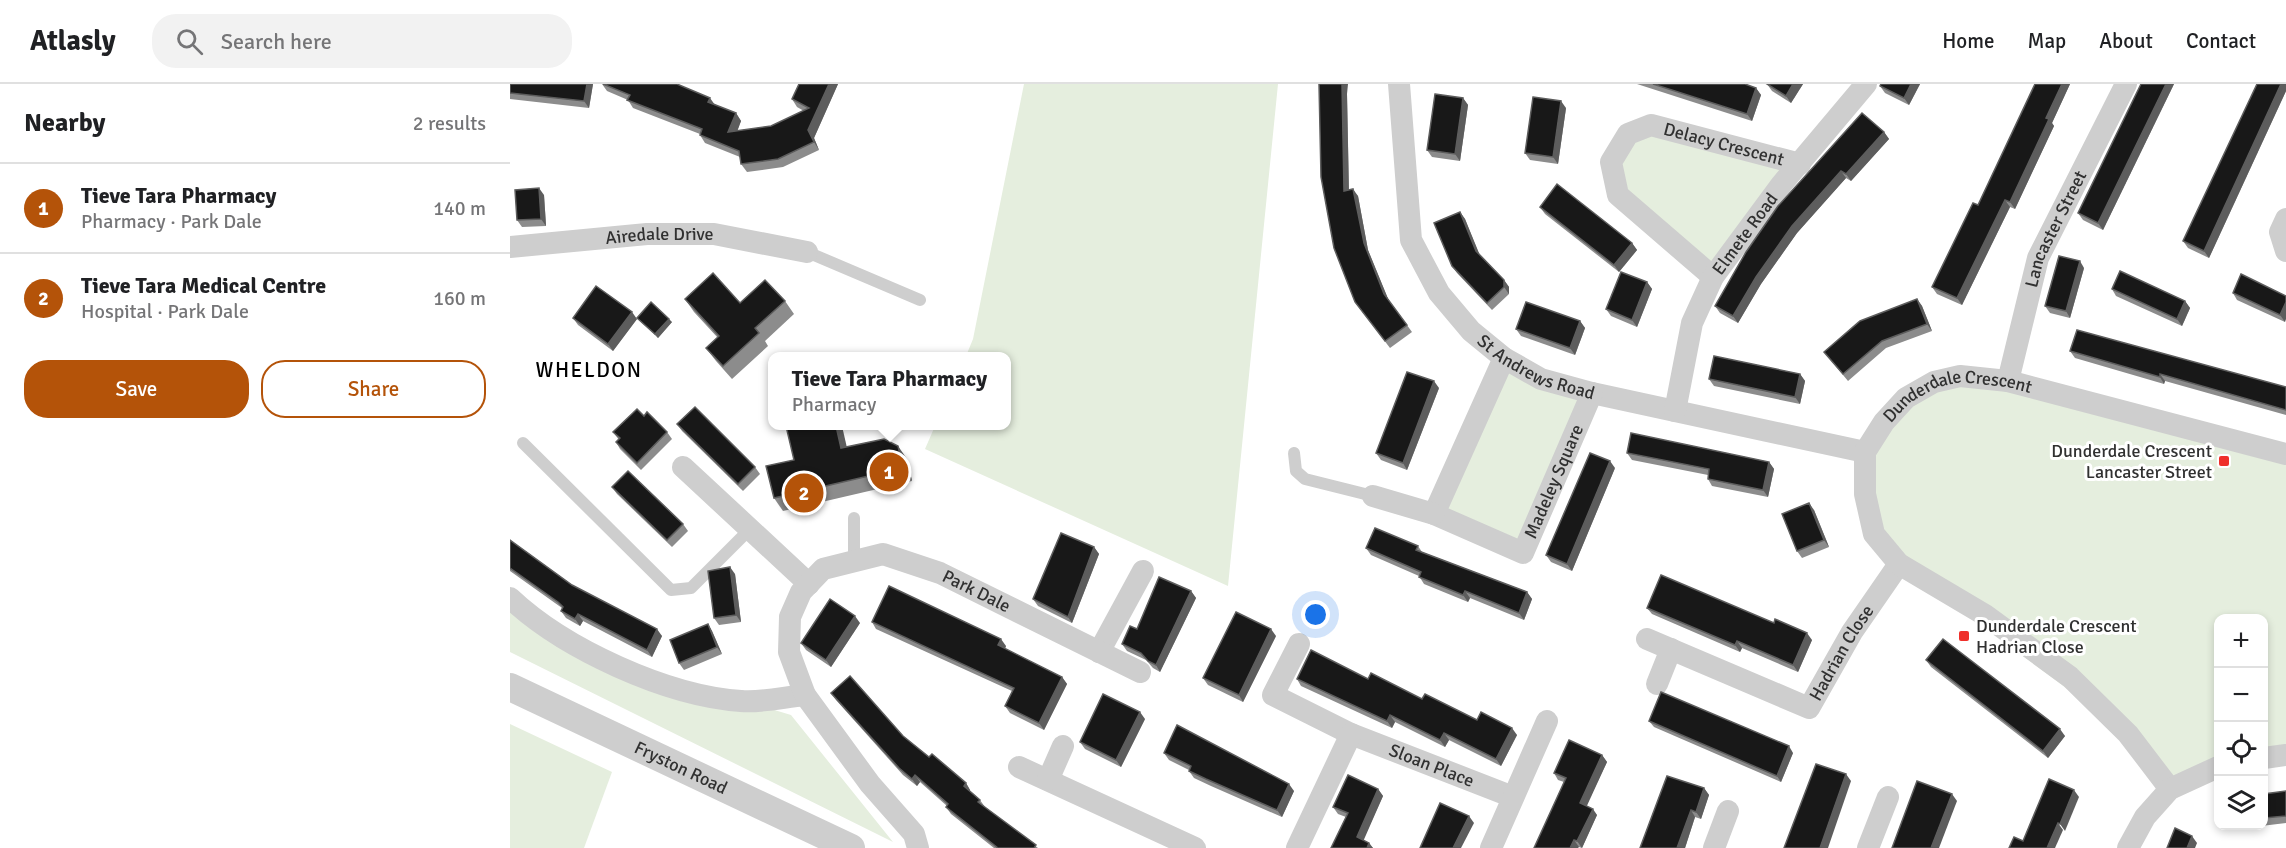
<!DOCTYPE html>
<meta charset="utf-8">
<style>
body{margin:0;font-family:Signika,sans-serif;background:#f2f2f2;color:#202124}
.controls{position:absolute;right:18px;bottom:18px;display:grid;overflow:hidden;border-radius:12px;box-shadow:0 3px 9px #0003}
.controls button{width:54px;height:54px;display:grid;place-items:center;padding:0;border:0;border-bottom:2px solid #e0e0e0;background:#fff;color:#202124;font:30px sans-serif}
.you{position:absolute;left:806px;top:531px;width:21px;height:21px;margin:-15px;border:4px solid #fff;border-radius:50%;background:#1a73e8;box-shadow:0 0 0 9px #1a73e833}
.badge{display:grid;place-items:center;width:39px;height:39px;border-radius:50%;background:#b45309;color:#fff;font-size:20px;font-weight:700}
.pin{position:absolute;translate:-50% -50%;border:3px solid #fff;box-shadow:0 2px 6px #0006}
.popup{position:absolute;left:258px;top:268px;width:243px;height:78px;box-sizing:border-box;display:grid;place-content:center;border-radius:12px;background:#fff;filter:drop-shadow(0 2px 4px #0005);font-size:20px;white-space:nowrap;color:#757577}
.popup b{font-size:22px;color:#202124}
.popup::after{content:'';position:absolute;left:50%;top:100%;margin-left:-12px;border:12px solid transparent;border-top-color:#fff}
.list{margin:0;padding:0;list-style:none}
h2{display:flex;justify-content:space-between;align-items:center;height:78px;margin:0;padding:0 24px;font-size:26px}
h2 small{font-size:20px;font-weight:400;color:#757577}
.list li{display:grid;grid-template-columns:39px 1fr auto;gap:18px;align-items:center;box-sizing:border-box;height:90px;padding:0 24px;border-top:2px solid #e0e0e0}
.list b{display:block;font-size:22px;white-space:nowrap}
.list p{margin:0;font-size:20px;white-space:nowrap;color:#757577}
.list em{font-size:20px;font-style:normal;color:#757577}
.actions{display:flex;gap:12px;padding:18px 24px}
.actions a{flex:1;padding:14px 0;border:2px solid #b45309;border-radius:24px;text-align:center;font-size:21px;color:#b45309}
.actions .main{background:#b45309;color:#fff}
.icon{flex:none;width:33px;height:33px;fill:none;stroke:currentColor;stroke-width:2;stroke-linecap:round;stroke-linejoin:round}
.map{position:relative;flex:none;width:1776px;height:764px;overflow:hidden}
header{display:flex;align-items:center;gap:36px;box-sizing:border-box;height:84px;padding:0 30px;background:#fff;border-bottom:2px solid #e0e0e0}
header strong{font-size:28px}
nav{display:flex;gap:33px;margin-inline-start:auto;font-size:21px}
.search{width:420px;height:54px;background:#f2f2f2;display:flex;align-items:center;gap:15px;box-sizing:border-box;padding:0 21px;border-radius:24px;color:#757577;font-size:22px}
main{display:flex}
aside{flex:1;background:#fff}
.map>svg:first-child{display:block}
.green{fill:#e5eede}
.lines{fill:none;stroke-linecap:round;stroke-linejoin:round}
.service{stroke:#cecece;stroke-width:12}
.minor{stroke:#cecece;stroke-width:22}
.tertiary{stroke:#cecece;stroke-width:28}
.wall{fill:#8c8c8c}
.shaded-wall{fill:#5d5d5d}
.building{fill:#181818;stroke:#5d5d5d;stroke-width:1.5}
.poi-dot{fill:#ef302b;stroke:#fff;stroke-width:2}
.labels{text-anchor:middle;stroke-width:6;stroke-linejoin:round;paint-order:stroke}
.street-label{font-size:18px;fill:#313131;stroke:#fff}
.poi-label{font-size:18px;fill:#313131;stroke:#fff;text-anchor:end}
.quarter-label{font-size:21px;letter-spacing:1.5px;fill:#000;stroke:#fff}
</style>
<header>
<strong>Atlasly</strong>
<div class="search"><svg class="icon" aria-label="search" viewBox="0 0 24 24"><circle cx="10" cy="10" r="6"/><path d="M15 15l6 6"/></svg>Search here</div>
<nav><a>Home</a><a>Map</a><a>About</a><a>Contact</a></nav>
</header>
<main>
<aside>
<h2>Nearby<small>2 results</small></h2>
<ul class="list">
<li><span class="badge">1</span><div><b>Tieve Tara Pharmacy</b><p>Pharmacy · Park Dale</p></div><em>140 m</em></li>
<li><span class="badge">2</span><div><b>Tieve Tara Medical Centre</b><p>Hospital · Park Dale</p></div><em>160 m</em></li>
</ul>
<div class="actions"><a class="main">Save</a><a>Share</a></div>
</aside>
<div class="map">
<svg width="1776" height="764" viewBox="0 0 1776 764">
<rect width="100%" height="100%" fill="#fff"/>
<!-- green -->
<g class="green">
<path d="M514,0H768L718,502L415,365L425,342H496V272H456L463,255Z"/>
<path d="M1141,41L1290,80L1203,193L1108,111L1101,78Z"/>
<path d="M994,274L1082,309L1013,469L924,430Z"/>
<path d="M1450,292L1776,370V671L1754,674V534H1708V683L1660,705L1618,650L1389,480L1355,410L1374,338Z"/>
<path d="M0,514L83,572L281,631L383,758L0,568Z"/>
<path d="M0,640L102,688L74,764H0Z"/>
</g>
<g class="lines">
<!-- service -->
<g class="service">
<path d="M297,168L410,216"/>
<path d="M13,359L161,506L181,504L240,445"/>
<path d="M784,369L786,387L795,395L863,412"/>
<path d="M344,434V476"/>
</g>
<!-- minor -->
<g class="minor">
<path id="s1" d="M889,0L901,156L929,209L961,247L994,274L1031,295L1082,309L1355,368"/>
<path d="M1776,135L1770,148L1776,167"/>
<path id="s2" d="M0,163L137,150H204L297,168"/>
<path id="s3" d="M1203,193L1108,111L1101,78L1118,50L1141,41L1290,80"/>
<path id="s4" d="M994,274L924,430L1013,469L1082,309"/>
<path id="s5" d="M1498,297L1528,174L1616,0"/>
<path id="s6" d="M1165,327L1182,239L1203,193L1271,101L1356,0"/>
<path d="M173,383L299,500"/>
<path d="M863,412L924,430"/>
<path d="M0,514C54,565 157,612 231,617C251,619 274,613 295,611"/>
<path id="s7" d="M1137,555L1299,624L1342,548L1389,480"/>
<path id="s8" d="M789,560L763,611L841,650L1003,713"/>
<path d="M589,568L633,487"/>
<path d="M1147,600L1161,565"/>
<path d="M1754,674L1776,671"/>
<path d="M509,683L685,764"/>
<path d="M538,696L553,662"/>
<path id="s9" d="M1660,705L1618,650L1560,593L1475,531L1389,480L1364,450L1355,410V368L1374,338L1396,314L1424,298L1450,292L1498,297L1776,370"/>
<path id="s10" d="M408,764L404,750L360,700L295,611L279,568L280,533L291,508L313,485L373,470L430,489L630,588"/>
<path d="M787,764L841,650"/>
<path d="M981,764L1037,637"/>
<path d="M1204,764L1218,727"/>
<path d="M1358,764L1378,713"/>
<path d="M1618,764L1635,733L1660,705L1708,683"/>
</g>
<!-- tertiary -->
<path class="tertiary" id="s11" d="M0,603L341,764"/>
</g>
<!-- wall -->
<g class="wall">
<path d="M0,0H83L79,24L0,15Z"/>
<path d="M92,0L205,21L226,29L231,37L227,47L261,42L294,27L287,23L282,15L289,0H328L304,54L309,66L273,83L237,88L231,80L230,73L195,59L190,51V50L123,24L118,16L97,7Z"/>
<path d="M1127,0H1235L1246,4L1251,11L1242,37Z"/>
<path d="M1257,0H1293L1281,19L1262,7Z"/>
<path d="M1410,0L1399,21L1375,9L1370,2Z"/>
<path d="M1525,0H1560L1542,39L1544,42L1505,125L1500,123L1452,221L1427,210L1422,203L1468,121Z"/>
<path d="M1631,0H1664L1593,146L1573,136L1568,129Z"/>
<path d="M1776,0V7L1699,174L1678,164L1673,157Z"/>
<path d="M837,10L839,106L848,112L858,166L878,215L902,248L880,264L845,218L824,164Z"/>
<path d="M953,14L958,21L950,77L922,73L917,66Z"/>
<path d="M1056,24L1048,80L1020,76L1015,69Z"/>
<path d="M1374,48L1379,55L1341,97L1336,94L1287,149L1251,200L1228,239L1210,229L1205,222L1268,122Z"/>
<path d="M34,111L36,142L12,143L7,136Z"/>
<path d="M1030,123L1122,159L1127,166L1109,188L1035,130Z"/>
<path d="M950,128L955,135L969,170L994,196L999,203V210L982,226L947,189L942,182Z"/>
<path d="M1574,184L1560,234L1540,229L1535,222Z"/>
<path d="M1137,198L1142,205L1127,243L1101,232L1096,225Z"/>
<path d="M1602,205L1675,217L1680,224L1672,242L1606,212Z"/>
<path d="M1723,209L1776,212L1775,238L1727,216Z"/>
<path d="M175,215L230,219L275,217L284,230L255,257L258,262L222,295L206,277L196,264L208,254L184,228Z"/>
<path d="M1407,215L1412,222L1422,247L1376,264L1338,297L1314,268Z"/>
<path d="M63,234L127,235L103,267L68,241Z"/>
<path d="M127,234L162,238L148,254L130,237Z"/>
<path d="M1070,237L1075,244L1065,271L1011,252L1006,245Z"/>
<path d="M1560,267L1776,303V331L1655,297L1654,300L1565,274Z"/>
<path d="M1290,290L1295,297L1290,320L1204,302L1199,295Z"/>
<path d="M929,304L897,386L871,376L866,369Z"/>
<path d="M134,332L157,348L162,355L131,386L110,365L106,358L109,356L103,348Z"/>
<path d="M167,340L245,383L250,390L233,407L172,347Z"/>
<path d="M337,363L397,375L402,397L273,427L264,414Z"/>
<path d="M1117,369L1259,378L1264,385L1258,413L1202,402L1198,395V391L1122,376Z"/>
<path d="M1105,384L1062,487L1041,478L1036,471Z"/>
<path d="M102,403L173,440L178,447L162,463L107,410Z"/>
<path d="M1304,426L1319,463L1292,474L1287,467Z"/>
<path d="M0,456L62,501L152,552L142,573L73,537L70,542L56,534L51,527L52,524L0,487Z"/>
<path d="M908,462L912,468L1017,508L1022,515L1014,536L960,514L958,518L914,500L909,492L861,471L856,464Z"/>
<path d="M584,463L589,470L562,539L528,522L523,515Z"/>
<path d="M225,490L231,538L209,541L204,534Z"/>
<path d="M681,507L686,514L650,588L643,584L636,576L617,567L612,560L627,545Z"/>
<path d="M1137,524L1302,556L1288,588L1232,564L1230,568L1142,530Z"/>
<path d="M362,538L496,562L495,565L552,593L557,600L534,646L500,629L495,622L502,607L366,545Z"/>
<path d="M350,539L321,583L296,566L291,559Z"/>
<path d="M198,540L202,547L212,570L174,586L169,579Z"/>
<path d="M766,552L733,618L698,601L693,594Z"/>
<path d="M1416,576L1555,652L1538,674L1421,583Z"/>
<path d="M787,595H858L1007,651L991,682L939,656L935,663L885,638L882,644L791,602Z"/>
<path d="M321,609L393,652L419,673L456,699L460,706V707L470,716L475,723L528,764H484L441,730L436,723L437,722L410,698L407,702L393,691L326,616Z"/>
<path d="M635,635L611,683L575,665L570,658Z"/>
<path d="M1139,637L1283,669L1271,698L1144,643Z"/>
<path d="M654,669L784,707L772,733L701,702L684,694L679,687V686L659,676Z"/>
<path d="M1092,671L1097,678L1076,722L1087,731L1072,764L1069,763L1024,764L1054,698L1048,696L1044,689Z"/>
<path d="M1194,704L1199,711L1191,735L1185,733L1175,764H1130Z"/>
<path d="M868,705L873,712L853,756L859,759L863,764H821L836,733L828,730L823,723Z"/>
<path d="M1776,707V739L1718,746L1715,741H1754V710Z"/>
</g>
<!-- shaded-wall -->
<g class="shaded-wall">
<path d="M77,0H83L79,24L74,17Z"/>
<path d="M319,0H328L304,54L309,66L304,58L298,46Z"/>
<path d="M832,0H838L837,10L839,114L834,107Z"/>
<path d="M1283,0H1293L1281,19L1276,12Z"/>
<path d="M1401,0H1410L1399,21L1394,14Z"/>
<path d="M1552,0H1560L1542,39L1544,42L1505,125L1500,118L1536,34Z"/>
<path d="M1656,0H1664L1593,146L1588,139Z"/>
<path d="M1771,0H1776V7L1699,174L1694,167Z"/>
<path d="M1246,4L1251,11L1242,37L1237,30Z"/>
<path d="M200,14L205,21L198,18Z"/>
<path d="M953,14L958,21L950,77L945,70Z"/>
<path d="M1051,17L1056,24L1048,80L1043,73Z"/>
<path d="M226,29L231,37L224,56L218,48Z"/>
<path d="M1374,48L1379,55L1341,97L1336,90Z"/>
<path d="M1331,87L1336,94L1287,149L1251,200L1228,239L1223,232L1246,193L1282,142Z"/>
<path d="M29,104L34,111L36,142L31,135Z"/>
<path d="M843,105L848,112L858,166L879,217L874,210L854,159Z"/>
<path d="M1495,116L1500,123L1452,221L1447,214Z"/>
<path d="M950,128L955,135L971,174L966,167Z"/>
<path d="M1122,159L1127,166L1109,188L1104,181Z"/>
<path d="M1570,177L1574,184L1560,234L1556,227Z"/>
<path d="M994,196L999,203V210L994,203Z"/>
<path d="M1137,198L1142,205L1127,243L1122,236Z"/>
<path d="M1407,215L1412,222L1422,247L1417,240Z"/>
<path d="M1675,217L1680,224L1672,242L1667,235Z"/>
<path d="M1776,218V235L1775,238L1770,231Z"/>
<path d="M122,228L127,235L103,267L98,260Z"/>
<path d="M159,235L162,238L148,254L145,250Z"/>
<path d="M1070,237L1075,244L1065,271L1060,264Z"/>
<path d="M1290,290L1295,297L1290,320L1285,313Z"/>
<path d="M1650,290L1655,297L1654,300L1650,293Z"/>
<path d="M924,297L929,304L897,386L893,379Z"/>
<path d="M326,342H332L340,377L331,364Z"/>
<path d="M388,362L397,375L402,397L393,384Z"/>
<path d="M1100,377L1105,384L1062,487L1057,480Z"/>
<path d="M1259,378L1264,385L1258,413L1253,406Z"/>
<path d="M1299,419L1304,426L1319,463L1314,456Z"/>
<path d="M584,463L589,470L562,539L558,533Z"/>
<path d="M220,483L225,490L231,538L226,531Z"/>
<path d="M681,507L686,514L650,588L646,581Z"/>
<path d="M955,507L960,514L958,518L953,511Z"/>
<path d="M1017,508L1022,515L1014,536L1009,529Z"/>
<path d="M68,530L73,537L70,542L65,535Z"/>
<path d="M345,532L350,539L321,583L316,576Z"/>
<path d="M198,540L202,547L212,570L207,563Z"/>
<path d="M147,545L152,552L142,573L137,566Z"/>
<path d="M761,545L766,552L733,618L729,611Z"/>
<path d="M1297,549L1302,556L1288,588L1283,581Z"/>
<path d="M491,555L496,562L493,568L488,561Z"/>
<path d="M1227,557L1232,564L1230,568L1225,561Z"/>
<path d="M552,593L557,600L534,646L529,639Z"/>
<path d="M630,628L635,635L611,683L606,676Z"/>
<path d="M880,631L885,638L882,644L877,637Z"/>
<path d="M1002,644L1007,651L991,682L986,675Z"/>
<path d="M1550,645L1555,652L1538,674L1533,667Z"/>
<path d="M934,649L939,656L935,663L930,656Z"/>
<path d="M1279,662L1283,669L1271,698L1267,692Z"/>
<path d="M1092,671L1097,678L1075,726L1070,719Z"/>
<path d="M1336,690L1341,697L1318,764H1310Z"/>
<path d="M405,691L410,698L407,702L402,695Z"/>
<path d="M456,699L460,706L458,709L454,702Z"/>
<path d="M779,700L784,707L772,733L767,726Z"/>
<path d="M1194,704L1199,711L1191,735L1186,728Z"/>
<path d="M868,705L873,712L852,760L847,753Z"/>
<path d="M1564,706L1569,713L1555,747L1550,740Z"/>
<path d="M1442,710L1447,717L1429,764H1421Z"/>
<path d="M1083,725L1087,731L1072,764L1067,757Z"/>
<path d="M1181,726L1185,733L1175,764H1167Z"/>
<path d="M959,732L964,739L951,764H943Z"/>
<path d="M1548,739L1553,746L1545,764H1537Z"/>
<path d="M1682,752L1687,759L1685,764H1677Z"/>
<path d="M1064,756L1069,763L1068,764H1060Z"/>
<path d="M859,759L863,764H857Z"/>
</g>
<!-- building -->
<g class="building">
<path d="M0,0H77L74,17L0,9Z"/>
<path d="M93,0H167L200,14L198,18L226,29L218,48L261,42L299,24L282,15L289,0H319L298,46L304,58L268,75L231,80L229,67L190,51L192,45L117,16L120,11Z"/>
<path d="M809,0H832L834,107L843,105L854,159L874,210L897,241L875,257L845,218L824,164L811,93Z"/>
<path d="M1143,0H1235L1246,4L1237,30Z"/>
<path d="M1257,0H1283L1276,12Z"/>
<path d="M1371,0H1401L1394,14L1370,2Z"/>
<path d="M1525,0H1552L1536,34L1539,35L1500,118L1495,116L1447,214L1422,203L1463,119L1468,121Z"/>
<path d="M1631,0H1656L1588,139L1568,129Z"/>
<path d="M1747,0H1771L1694,167L1673,157Z"/>
<path d="M925,10L953,14L945,70L917,66Z"/>
<path d="M1023,13L1051,17L1043,73L1015,69Z"/>
<path d="M1352,29L1374,48L1336,90L1331,87L1282,142L1246,193L1223,232L1205,222L1236,168L1268,122Z"/>
<path d="M1047,100L1122,159L1104,181L1030,123Z"/>
<path d="M29,104L31,135L7,136L5,106Z"/>
<path d="M950,128L966,167L994,196V203L977,219L942,182L924,139Z"/>
<path d="M1549,172L1570,177L1556,227L1535,222Z"/>
<path d="M1610,187L1675,217L1667,235L1602,205Z"/>
<path d="M1111,188L1137,198L1122,236L1096,225Z"/>
<path d="M203,189L230,219L255,196L275,217L245,244L249,249L213,282L196,264L209,252L175,215Z"/>
<path d="M1731,190L1776,212V218L1770,231L1723,209Z"/>
<path d="M86,202L122,228L98,260L63,234Z"/>
<path d="M1407,215L1417,240L1372,257L1333,290L1314,268L1350,237Z"/>
<path d="M141,218L159,235L145,250L127,234Z"/>
<path d="M1016,218L1070,237L1060,264L1006,245Z"/>
<path d="M1567,246L1776,303V326L1650,290V293L1560,267Z"/>
<path d="M1204,272L1290,290L1285,313L1199,295Z"/>
<path d="M897,288L924,297L893,379L866,369Z"/>
<path d="M185,323L245,383L228,400L167,340Z"/>
<path d="M127,325L134,332L137,328L157,348L127,379L106,358L110,354L103,348Z"/>
<path d="M276,342H326L331,364L374,355L388,362L393,384L264,414L256,382L284,376Z"/>
<path d="M1121,349L1259,378L1253,406L1198,395L1199,385L1117,369Z"/>
<path d="M1080,369L1100,377L1057,480L1036,471Z"/>
<path d="M118,387L173,440L157,456L102,403Z"/>
<path d="M1299,419L1314,456L1287,467L1272,430Z"/>
<path d="M865,444L908,462L906,466L1017,508L1009,529L955,507L953,511L909,493L911,488L856,464Z"/>
<path d="M551,449L584,463L558,533L523,515Z"/>
<path d="M0,456L62,501L147,545L137,566L68,530L65,535L51,527L53,523L48,518L0,484Z"/>
<path d="M220,483L226,531L204,534L198,487Z"/>
<path d="M1151,491L1264,539L1265,535L1297,549L1283,581L1227,557L1225,561L1137,524Z"/>
<path d="M649,493L681,507L646,581L638,577L631,569L612,560L620,542L627,545Z"/>
<path d="M379,502L491,555L488,561L552,593L529,639L495,622L504,604L362,538Z"/>
<path d="M320,515L345,532L316,576L291,559Z"/>
<path d="M726,528L761,545L729,611L693,594Z"/>
<path d="M198,540L207,563L169,579L160,556Z"/>
<path d="M1433,555L1550,645L1533,667L1416,576Z"/>
<path d="M801,566L858,595L861,589L912,615L915,610L967,636L971,628L1002,644L986,675L934,649L930,656L880,631L877,637L787,595Z"/>
<path d="M340,592L393,652L419,673L422,670L456,699L454,702L470,716L468,718L526,761L524,764H488L436,723L438,720L405,691L402,695L389,684L321,609Z"/>
<path d="M1151,608L1279,662L1267,692L1139,637Z"/>
<path d="M593,610L630,628L606,676L570,658Z"/>
<path d="M667,641L779,700L767,726L696,695L679,687L681,682L654,669Z"/>
<path d="M1059,656L1092,671L1070,719L1083,725L1067,757L1064,756L1060,764H1024L1056,694L1044,689Z"/>
<path d="M1306,680L1336,690L1310,764H1274Z"/>
<path d="M838,691L868,705L847,753L859,759L857,764H821L838,729L823,723Z"/>
<path d="M1157,692L1194,704L1186,728L1181,726L1167,764H1130Z"/>
<path d="M1539,695L1564,706L1550,740L1548,739L1537,764H1499L1504,753L1513,757Z"/>
<path d="M1407,697L1442,710L1421,764H1382Z"/>
<path d="M1776,707V732L1754,734V710Z"/>
<path d="M930,719L959,732L943,764H910Z"/>
<path d="M1665,744L1682,752L1677,764H1657Z"/>
</g>
<!-- markers -->
<g class="poi-dot">
<rect x="1708" y="371" width="12" height="12" rx="3"/>
<rect x="1448" y="546" width="12" height="12" rx="3"/>
</g>
<g class="labels">
<!-- street labels -->
<g class="street-label">
<text dy="6" stroke="none"><textPath href="#s3" startOffset="292">Delacy Crescent</textPath></text>
<text dy="6" stroke="none"><textPath href="#s5" startOffset="160">Lancaster Street</textPath></text>
<text dy="6" stroke="none"><textPath href="#s6" startOffset="194">Elmete Road</textPath></text>
<text dy="6" stroke="none"><textPath href="#s2" startOffset="150">Airedale Drive</textPath></text>
<text dy="6" stroke="none"><textPath href="#s1" startOffset="342">St Andrews Road</textPath></text>
<text dy="6" stroke="none"><textPath href="#s9" startOffset="597">Dunderdale Crescent</textPath></text>
<text dy="6" stroke="none"><textPath href="#s4" startOffset="346">Madeley Square</textPath></text>
<text dy="6" stroke="none"><textPath href="#s10" startOffset="494">Park Dale</textPath></text>
<text dy="6" stroke="none"><textPath href="#s7" startOffset="240">Hadrian Close</textPath></text>
<text dy="6" stroke="none"><textPath href="#s8" startOffset="231">Sloan Place</textPath></text>
<text dy="6" stroke="none"><textPath href="#s11" startOffset="189">Fryston Road</textPath></text>
</g>
<!-- poi labels -->
<g class="poi-label">
<text x="1702" y="373">Dunderdale Crescent<tspan x="1702" dy="21">Lancaster Street</tspan></text>
<text x="1466" y="548" text-anchor="start">Dunderdale Crescent<tspan x="1466" dy="21">Hadrian Close</tspan></text>
</g>
<!-- quarter labels -->
<g class="quarter-label">
<text x="79" y="293">WHELDON</text>
</g>
</g>
</svg>
<div class="controls">
<button>+</button>
<button>−</button>
<button><svg class="icon" aria-label="locate" viewBox="0 0 24 24"><circle cx="12" cy="12" r="6"/><path d="M12 2v4M12 18v4M2 12h4M18 12h4"/></svg></button>
<button><svg class="icon" aria-label="layers" viewBox="0 0 24 24"><path d="M12 4l9 5-9 5-9-5zM3 14l9 5 9-5"/></svg></button>
</div>
<div class="you"></div>
<div class="pin badge" style="left:379px;top:388px">1</div>
<div class="popup"><b>Tieve Tara Pharmacy</b>Pharmacy</div>
<div class="pin badge" style="left:294px;top:409px">2</div>
</div>
</main>
